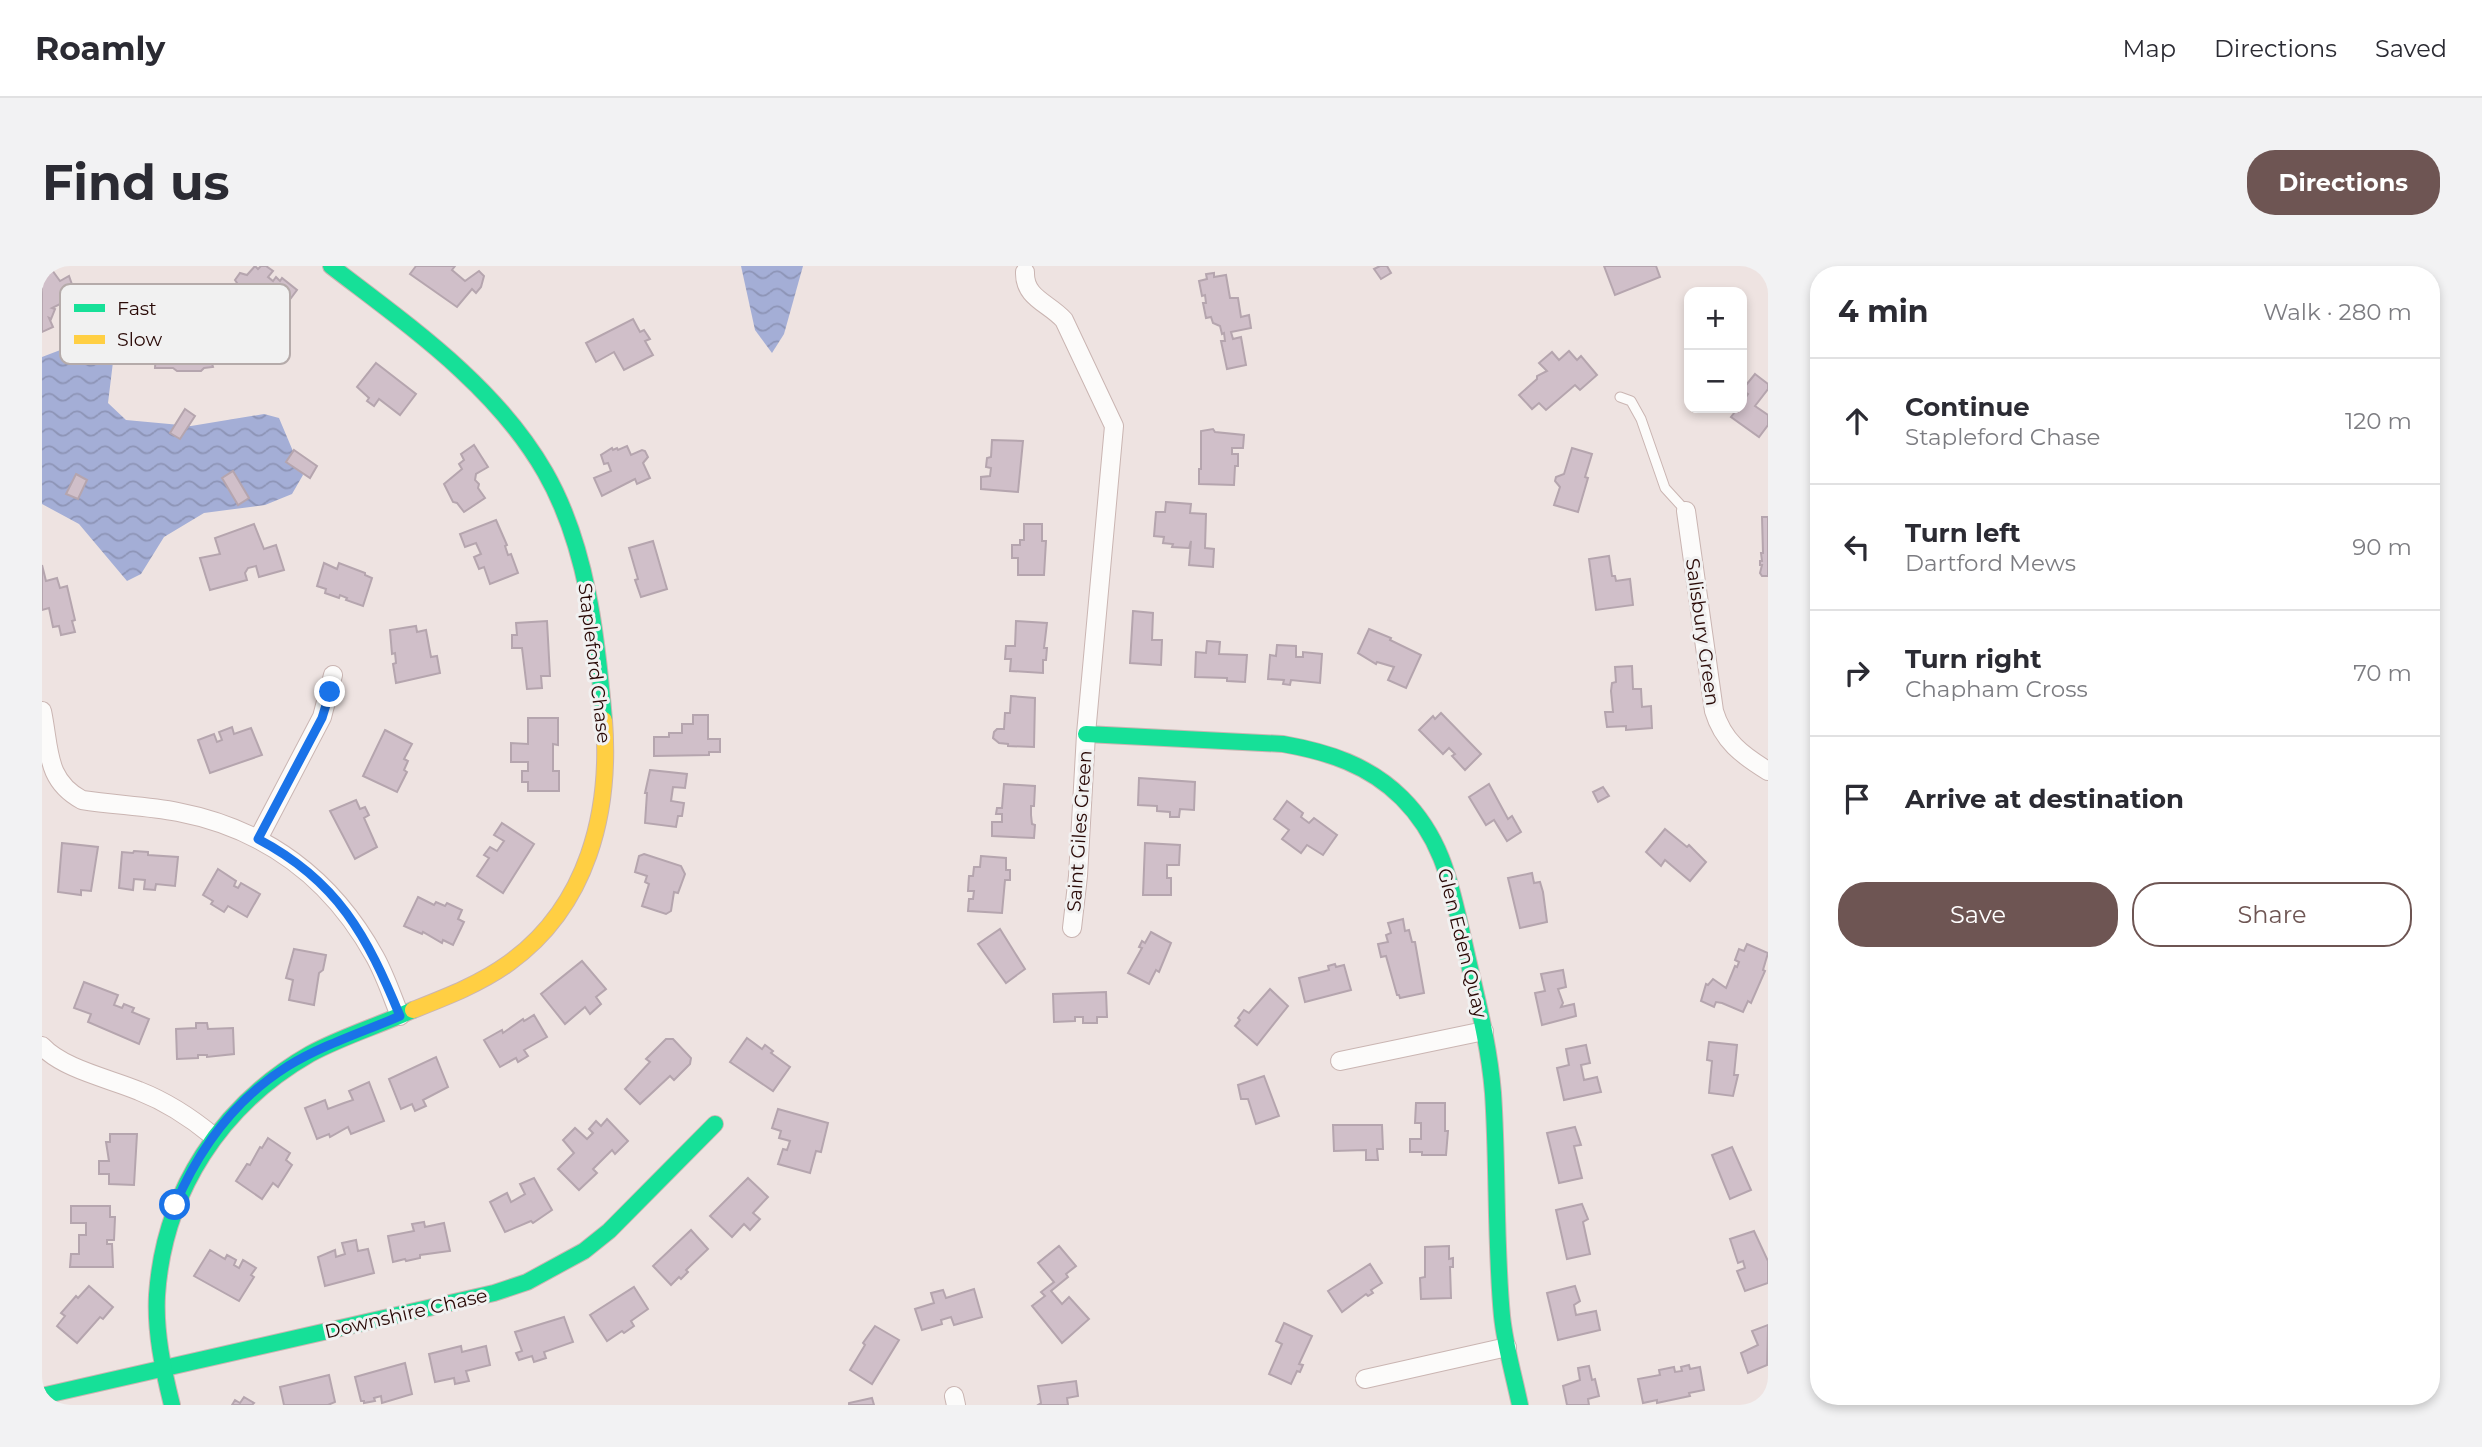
<!DOCTYPE html>
<meta charset="utf-8">
<style>
body{margin:0;font-family:Montserrat,sans-serif;background:#f2f2f3;color:#2b2b33}
.controls{position:absolute;right:21px;top:21px;display:grid;overflow:hidden;border-radius:14px;box-shadow:0 4px 10px #0003}
.controls button{width:63px;height:63px;display:grid;place-items:center;padding:0;border:0;border-bottom:2px solid #e1e1e2;background:#fff;color:#2b2b33;font:35px sans-serif}
.stop{position:absolute;width:21px;height:21px;margin:-16px;border:5px solid #1a73e8;border-radius:50%;background:#fff}
.stop.end{background:#1a73e8;border-color:#fff;box-shadow:0 2px 7px #0008}
.list{margin:0;padding:0;list-style:none}
h2{display:flex;justify-content:space-between;align-items:center;height:91px;margin:0;padding:0 28px;font-size:30px}
h2 small{font-size:23px;font-weight:400;color:#7c7c81}
.list li{display:grid;grid-template-columns:46px 1fr auto;gap:21px;align-items:center;box-sizing:border-box;height:126px;padding:0 28px;border-top:2px solid #e1e1e2}
.list b{display:block;font-size:26px;white-space:nowrap}
.list p{margin:0;font-size:23px;white-space:nowrap;color:#7c7c81}
.list em{font-size:23px;font-style:normal;color:#7c7c81}
.actions{display:flex;gap:14px;padding:21px 28px}
.actions a{flex:1;padding:16px 0;border:2px solid #6e5553;border-radius:28px;text-align:center;font-size:24px;color:#6e5553}
.actions .main{background:#6e5553;color:#fff}
.icon{flex:none;width:38px;height:38px;fill:none;stroke:currentColor;stroke-width:2;stroke-linecap:round;stroke-linejoin:round}
.map{position:relative;flex:none;width:1726px;height:1139px;overflow:hidden;border-radius:28px}
header{display:flex;align-items:center;gap:42px;box-sizing:border-box;height:98px;padding:0 35px;background:#fff;border-bottom:2px solid #e1e1e2}
header strong{font-size:33px}
nav{display:flex;gap:38px;margin-inline-start:auto;font-size:24px}
.intro{display:flex;align-items:center;justify-content:space-between;box-sizing:border-box;height:168px;padding:0 42px}
h1{margin:0;font-size:49px}
.button{padding:18px 32px;border-radius:28px;background:#6e5553;color:#fff;font-size:24px;font-weight:700}
main{display:flex;gap:42px;padding:0 42px}
aside{flex:1;background:#fff;border-radius:28px;box-shadow:0 4px 10px #0003}
.map>svg:first-child{display:block}
.water{fill:url(#water-waves)}
.building{fill:#d0bfc9;stroke:#b5a5ae;stroke-width:2}
.lines{fill:none;stroke-linecap:round;stroke-linejoin:round}
.lane-casing{stroke:#cab5b2;stroke-width:11}
.street-casing{stroke:#cab5b2;stroke-width:20}
.fast-casing{stroke:#cab5b2;stroke-width:18}
.slow-casing{stroke:#cab5b2;stroke-width:18}
.lane{stroke:#fcfbfa;stroke-width:9}
.street{stroke:#fcfbfa;stroke-width:18}
.fast{stroke:#16e098;stroke-width:16}
.slow{stroke:#ffcf43;stroke-width:16}
.route{stroke:#1a73e8;stroke-width:9}
.labels{text-anchor:middle;stroke-width:6;stroke-linejoin:round;paint-order:stroke}
.street-label{font-size:19px;fill:#290906;stroke:#f1f1f1}
.key{fill:#f1f1f1;stroke:#b5abaa;stroke-width:2}
.key-label{font-size:19px;fill:#290906}
</style>
<header>
<strong>Roamly</strong>
<nav><a>Map</a><a>Directions</a><a>Saved</a></nav>
</header>
<div class="intro"><h1>Find us</h1><a class="button">Directions</a></div>
<main>
<div class="map">
<svg width="1726" height="1139" viewBox="0 0 1726 1139">
<defs>
<pattern id="water-waves" width="16" height="10" patternUnits="userSpaceOnUse" patternTransform="scale(1.75)"><rect width="16" height="10" fill="#a4aed6"/><path d="M0 5q4-4 8 0t8 0" fill="none" stroke="#8d94b6"/></pattern>
</defs>
<rect width="100%" height="100%" fill="#eee3e1"/>
<!-- water -->
<g class="water">
<path d="M699,0H761L742,68L730,87L713,64Z"/>
<path d="M55,70L71,96L66,137L84,154L149,160L222,148L237,152L261,209L250,228L223,239L162,247L122,271L99,308L85,315L37,258L0,238V91Z"/>
</g>
<!-- building -->
<g class="building">
<path d="M213,0L216,3L219,0H224L231,5L226,11L231,15L234,11L238,15L240,12L255,24L243,40L225,24L209,45L203,41L199,47L189,39L193,33L190,30L197,20L193,14L198,7L205,9Z"/>
<path d="M374,0H413L410,4L423,15L437,5L442,10L439,21L434,27L430,23L415,41L368,8Z"/>
<path d="M1338,0H1345L1349,7L1339,13L1332,3Z"/>
<path d="M1562,0H1614L1618,11L1573,29Z"/>
<path d="M3,1L6,6L10,4L18,15L27,10L34,30L10,42L13,43L9,53L7,52L11,61L0,66V3Z"/>
<path d="M1172,7V11L1184,9L1188,32H1196L1199,51L1207,49L1209,62L1189,66L1191,73L1199,71L1204,99L1185,103L1179,75H1183L1182,67L1180,68L1178,60L1171,57L1169,51L1164,52L1161,37H1164L1163,29L1160,30L1157,15L1165,13L1164,8Z"/>
<path d="M177,48L193,64L174,82L176,87L172,91H168L171,101L162,102L159,105H135L131,102H113L115,67L124,64L131,69L132,62L139,59L144,62L145,68L151,65L160,68Z"/>
<path d="M591,53L598,66L602,64L608,73L603,75L611,89L582,104L572,86L554,96L544,77Z"/>
<path d="M1527,85L1535,94L1539,90L1555,109L1538,124L1533,119L1504,144L1497,137L1490,143L1477,129L1495,113V110L1505,105L1497,97L1510,86L1517,94Z"/>
<path d="M334,97L374,128L358,149L337,133L332,140L325,135L327,132L315,121Z"/>
<path d="M1713,108L1726,118V123L1713,140L1726,149V159L1717,171L1689,151L1696,142H1700V137L1706,128L1700,124Z"/>
<path d="M143,143L153,150L138,173L128,167Z"/>
<path d="M1171,163L1173,166L1202,169L1201,182H1190V188H1196V200H1193L1192,219L1157,218V203H1159V165Z"/>
<path d="M950,174L981,175L976,226L939,223V211L948,210L949,202L944,201L945,192L949,191Z"/>
<path d="M432,179L446,201L434,208L433,214L437,218L436,222L443,232L422,246L415,237L411,236L402,218L420,203L417,198L422,194L419,188Z"/>
<path d="M585,180L589,189L600,184L603,185L606,191L601,197L608,212L595,218L593,213L560,230L552,212L569,205L566,197L562,198L559,189L570,182L571,184L575,182L576,184Z"/>
<path d="M1530,182L1550,188L1543,211L1546,212L1536,246L1512,239L1518,221L1513,215L1514,211L1522,208Z"/>
<path d="M252,184L275,200L268,212L244,196Z"/>
<path d="M191,205L207,232L196,239L180,212Z"/>
<path d="M34,208L45,214L36,233L24,228Z"/>
<path d="M1124,236L1149,238L1148,247L1164,248L1163,282L1172,283L1171,301L1147,299L1149,275L1147,282L1130,281L1131,278L1121,277L1122,271L1112,270L1114,246H1123Z"/>
<path d="M1720,251H1726V310H1720L1718,307L1720,299H1718V295H1720L1719,287H1721Z"/>
<path d="M454,254L465,279L463,280L466,289L469,288L476,307L448,318L442,301L437,303L432,291L439,288L434,277L423,281L418,268Z"/>
<path d="M212,258L222,283L234,279L242,304L217,311L214,300L206,302L203,307L205,314L168,324L158,292L178,288L173,272Z"/>
<path d="M982,258H1000V275H1004L1002,309H976V292H970V279H978V274H982Z"/>
<path d="M611,275L625,323L599,331L593,314L596,313L587,282Z"/>
<path d="M1567,290L1570,310H1573L1574,315L1588,313L1591,339L1554,344L1547,293Z"/>
<path d="M282,297L295,303L297,297L323,307V309L330,312L321,340L304,334L305,332L298,329L297,332L283,327L284,323L275,320Z"/>
<path d="M0,299L4,315L15,312L18,322L25,320L33,354L30,355L33,366L19,369L17,360L11,361L7,342L0,344Z"/>
<path d="M1091,345L1111,347L1110,374H1120L1119,399L1088,397Z"/>
<path d="M505,355L508,410H499L500,422L485,423L480,382H470V369H475L474,357Z"/>
<path d="M974,355L1005,357L1002,382H1005L1004,394H1001V407L968,405L969,393H963L964,380H973Z"/>
<path d="M374,360L375,366L384,364L389,391L395,390L398,407L354,417L351,398L354,397L353,387L350,388L348,364Z"/>
<path d="M1327,363L1349,372L1348,374L1379,389L1364,422L1346,414L1352,401L1335,396L1334,398L1316,387Z"/>
<path d="M1165,375L1178,376L1177,388L1205,389L1203,416L1185,415V412L1153,411L1154,386L1164,387Z"/>
<path d="M1235,379L1254,380V391H1261V386L1280,388L1278,417L1249,414L1248,419L1241,418L1242,414L1226,413L1228,389L1234,390Z"/>
<path d="M1590,400L1591,423H1599L1600,441L1609,440L1610,462L1584,464V460L1565,461L1563,446H1571L1569,425L1570,417L1574,416L1573,401Z"/>
<path d="M969,430L993,432L992,481L966,480V478L957,477L951,472L952,466L955,463H962L963,447H968Z"/>
<path d="M1399,447L1439,488L1423,504L1410,490L1413,488L1407,482L1401,488L1377,464L1391,450L1393,453Z"/>
<path d="M651,449H666V473H678V486H667V489L612,490V471H627V467H640V458H651Z"/>
<path d="M486,452H516V479L511,478V505H517V525H486V516H480V505H486V496H469V477L486,478Z"/>
<path d="M190,461L192,468L209,462L220,489L168,507L156,474L172,468L175,476L180,474L177,466Z"/>
<path d="M343,464L370,478L362,493L366,495L362,504L365,506L355,526L321,510Z"/>
<path d="M608,504L645,508L643,522L631,521L629,535L642,537L640,550H636L634,561L603,557L605,527H603Z"/>
<path d="M1097,512L1153,516L1152,544L1138,543L1137,551H1128V546L1115,545V540L1096,539Z"/>
<path d="M962,518L993,520L992,540H989V549L990,558L993,559L992,572L950,570V556H960V548H954L955,542H960Z"/>
<path d="M1447,518L1466,553L1470,550L1479,566L1465,575L1452,554L1444,559L1427,531Z"/>
<path d="M1561,521L1567,530L1556,536L1551,526Z"/>
<path d="M314,534L318,543L323,541L327,549L322,552L335,581L313,593L288,545Z"/>
<path d="M1245,535L1261,547L1259,551L1267,557L1272,552L1295,569L1281,589L1265,579L1259,587L1240,573L1247,564L1232,553Z"/>
<path d="M460,557L492,578L461,627L435,610L447,592L442,589L448,581L455,585L462,575L452,569Z"/>
<path d="M1623,563L1645,581L1647,579L1664,596L1648,615L1623,594L1619,600L1604,586Z"/>
<path d="M20,577L56,581L49,625L39,624V629L16,626Z"/>
<path d="M1103,577L1138,579L1137,599H1125V612H1129V629H1101Z"/>
<path d="M92,585L106,586V589L136,591L133,620L114,618L113,624L102,623L103,614L92,613L91,624L77,622L80,586L91,587Z"/>
<path d="M602,588L639,600L643,608L636,627L632,626L629,645L624,648L600,640L607,618L603,616L605,610L593,606L597,590Z"/>
<path d="M939,590L964,592V604H968V614H963L960,647L926,645L927,633H931L932,625H926L927,610H931L932,601H938Z"/>
<path d="M176,603L194,615L192,620L196,622L199,617L218,628L205,651L186,640L182,646L169,638L171,635L161,629Z"/>
<path d="M1490,607L1492,617L1498,616L1501,626L1505,656L1478,662L1466,612Z"/>
<path d="M376,631L392,639L394,636L403,640L405,637L420,644L416,653L422,656L411,679L401,674L400,677L381,666L380,668L362,660Z"/>
<path d="M1361,653L1363,665L1367,664L1370,676H1373L1382,727L1358,732L1357,729H1355L1344,690L1339,691L1336,678L1346,676L1344,669L1349,667L1346,657Z"/>
<path d="M958,663L983,703L964,717L936,678Z"/>
<path d="M1109,666L1129,677L1117,706L1114,704L1107,718L1086,707L1100,682L1097,681L1100,675L1103,677Z"/>
<path d="M1705,678L1726,687L1721,704L1723,705L1709,737L1706,735L1701,746L1680,737L1674,736L1672,741L1659,735L1664,718L1666,719L1671,713L1684,722L1693,700L1695,701L1697,696L1693,694L1697,683L1702,685Z"/>
<path d="M252,683L284,689L281,704L277,707L272,739L247,734L251,714L244,712Z"/>
<path d="M540,695L564,723L554,731L559,738L548,748L543,741L523,758L499,728Z"/>
<path d="M1293,698L1294,701L1302,699L1309,724L1263,736L1257,712L1287,704L1286,700Z"/>
<path d="M1521,704L1524,721L1516,723L1521,737L1519,741L1532,738L1534,750L1500,759L1493,727L1503,725L1499,708Z"/>
<path d="M42,716L76,729L72,739L80,742L82,738L92,742L90,746L107,753L97,778L46,756L49,748L32,742Z"/>
<path d="M1228,723L1246,740L1215,779L1193,760L1198,754L1196,752L1202,744L1207,747Z"/>
<path d="M1064,726L1065,751H1055V757H1041V751H1033V755L1012,756L1011,728Z"/>
<path d="M492,749L505,771L482,784L486,790L476,796L474,792L458,801L442,774L460,764L461,767L481,753L482,755Z"/>
<path d="M154,757H165L166,763L191,762L192,788L165,791V789H156V792L135,793L134,763L154,762Z"/>
<path d="M705,772L720,783L723,779L731,785L729,787L748,801L731,825L688,796Z"/>
<path d="M624,773H631L649,792L648,798L632,814L628,810L598,838L583,823L608,796L604,793Z"/>
<path d="M1667,776L1695,779L1692,809H1696L1691,830L1667,827L1670,795L1665,794Z"/>
<path d="M1544,779L1548,797L1539,799L1542,814L1555,811L1559,826L1522,834L1515,802L1527,799L1524,783Z"/>
<path d="M394,791L406,821L381,834L384,840L373,845L370,838L359,843L347,813Z"/>
<path d="M1222,810L1237,850L1214,858L1206,833H1199L1196,819Z"/>
<path d="M327,816L342,855L309,868L306,861L288,871L287,868L275,873L263,842L283,834L286,843L302,837L311,834L307,825Z"/>
<path d="M1374,837H1403V865H1406L1404,889H1380V886H1368V873H1379V857H1373Z"/>
<path d="M736,843L786,857L779,886L774,885L768,907L736,898L741,883L745,884L748,875L737,872L739,865L730,862Z"/>
<path d="M565,853L586,875L573,888L570,884L551,903L555,907L537,924L516,903L532,887L521,874L533,862L545,873L551,867L547,863L554,855L559,860Z"/>
<path d="M1291,859H1340L1341,883H1335L1336,894H1324V884L1292,885Z"/>
<path d="M1533,861L1539,879L1532,880L1540,912L1517,917L1505,867Z"/>
<path d="M68,868H95L92,919L67,918V908H57V895H67L64,876H68Z"/>
<path d="M226,872L248,887L244,894L250,899L236,921L231,917L220,933L194,915L205,898L208,899L218,881L220,882Z"/>
<path d="M1690,881L1709,924L1688,933L1670,889Z"/>
<path d="M492,912L510,944L491,957L489,955L463,966L448,936L465,927L469,936L483,928L478,918Z"/>
<path d="M706,912L726,931L711,947L718,953L708,964L702,958L690,971L668,950Z"/>
<path d="M1540,938L1546,953L1541,956L1548,988L1525,993L1514,944Z"/>
<path d="M29,940H68V951H73L72,974H65V978H70L71,1001H28L29,988H37V969H44V957H29Z"/>
<path d="M382,956L383,961L402,957L408,985L378,989V992L364,995L363,993L351,996L346,970L372,965L370,958Z"/>
<path d="M649,964L666,983L644,1004L646,1006L639,1013L637,1011L629,1019L611,1000Z"/>
<path d="M1712,965L1726,995V1017L1703,1025L1695,1005L1703,1002L1701,995L1696,997L1688,973Z"/>
<path d="M314,974L316,985L326,983L332,1007L283,1020L276,991L293,984L294,991L303,988L300,977Z"/>
<path d="M1017,980L1034,1000L1024,1008L1026,1011L1009,1025L1020,1038L1027,1031L1047,1053L1020,1077L990,1040L1003,1030L999,1026L1012,1016L996,997Z"/>
<path d="M1407,980V993L1411,992V1001H1408L1409,1032L1379,1033L1378,1012L1383,1011V981Z"/>
<path d="M168,984L183,993L185,989L194,994L192,999L197,1002L201,994L214,1002L209,1009L212,1011L197,1035L152,1010Z"/>
<path d="M1328,998L1340,1017L1329,1024L1331,1027L1326,1030L1324,1028L1300,1046L1286,1025Z"/>
<path d="M47,1020L71,1041L61,1053L58,1051L35,1077L15,1060L23,1050L19,1047L34,1030L36,1032Z"/>
<path d="M1533,1020L1538,1035L1532,1039L1534,1049L1554,1045L1558,1064L1516,1074L1505,1027Z"/>
<path d="M592,1021L606,1043L589,1055L592,1060L582,1067L580,1065L565,1075L548,1049Z"/>
<path d="M932,1023L940,1051L912,1059L909,1051L899,1054L900,1058L880,1064L873,1043L892,1037L889,1027L901,1024L904,1032Z"/>
<path d="M522,1051L531,1076L502,1086L504,1092L492,1096L490,1090L477,1094L474,1087L480,1085L473,1066Z"/>
<path d="M1242,1057L1270,1070L1257,1098L1261,1099L1258,1106L1255,1105L1249,1118L1227,1108L1240,1078L1234,1075Z"/>
<path d="M1726,1059L1725,1099L1706,1107L1699,1087L1716,1079L1710,1065Z"/>
<path d="M833,1060L857,1074L830,1118L808,1104L823,1079L821,1077Z"/>
<path d="M419,1080L420,1086L444,1080L448,1099L424,1105L427,1115L413,1118L412,1112L393,1116L387,1088Z"/>
<path d="M363,1097L370,1128L340,1137L339,1130L332,1132L333,1135L322,1137V1135H319L313,1111Z"/>
<path d="M1647,1099L1648,1103L1658,1101L1662,1124L1647,1127L1648,1130L1615,1137V1134L1601,1137L1596,1113L1618,1109L1617,1104L1632,1101L1633,1106L1640,1105L1639,1101Z"/>
<path d="M1547,1100L1550,1114L1553,1113L1557,1130L1546,1133L1547,1139H1525L1521,1120L1538,1114L1536,1102Z"/>
<path d="M287,1109L293,1136L286,1139H242L238,1121Z"/>
<path d="M1034,1115L1036,1130L1025,1132L1026,1139H996L999,1137L996,1120Z"/>
<path d="M202,1131L212,1137L210,1139H190L193,1134L198,1137Z"/>
<path d="M830,1132L832,1139H807V1137Z"/>
</g>
<g class="lines">
<defs>
<path id="lane" d="M1578,131L1589,135L1599,153L1623,222L1644,245"/>
<g id="street">
<path d="M983,6C982,32 1007,37 1022,54L1072,160L1044,468L1036,610L1030,662"/>
<path d="M1644,245L1672,445C1681,475 1700,489 1726,505"/>
<path d="M0,445C8,483 3,514 40,534C72,539 105,540 136,546C224,563 290,613 333,691C343,709 350,730 358,750"/>
<path d="M216,573L280,451L291,409"/>
<path d="M0,780C21,803 69,813 97,825C125,836 148,851 171,870"/>
<path d="M1298,795L1442,765"/>
<path d="M1323,1113L1465,1081"/>
<path d="M912,1130L914,1139"/>
</g>
<g id="fast">
<path d="M289,0C367,60 453,119 503,206C545,279 555,371 562,454"/>
<path d="M1044,468L1241,478C1286,486 1327,499 1360,532C1402,574 1409,621 1422,676C1433,726 1447,776 1451,827C1456,901 1453,976 1460,1050C1463,1080 1472,1110 1478,1139"/>
<path d="M0,1130L452,1027L485,1016L542,985L567,965L673,858"/>
<path d="M130,1139C121,1103 113,1066 115,1029C122,926 179,839 268,788C299,771 338,759 371,744"/>
</g>
<path id="slow" d="M371,744C404,731 438,718 467,697C546,640 569,546 562,454"/>
</defs>
<!-- lane casing -->
<use href="#lane" class="lane-casing"/>
<!-- street casing -->
<use href="#street" class="street-casing"/>
<!-- fast casing -->
<use href="#fast" class="fast-casing"/>
<!-- slow casing -->
<use href="#slow" class="slow-casing"/>
<!-- lane -->
<use href="#lane" class="lane"/>
<!-- street -->
<use href="#street" class="street"/>
<!-- fast -->
<use href="#fast" class="fast"/>
<!-- slow -->
<use href="#slow" class="slow"/>
</g>
<g class="lines">
<!-- route -->
<path class="route" d="M133,939C157,883 193,833 246,800C280,779 321,766 358,750C325,670 296,615 216,573L280,452L288,426"/>
</g>
<g class="labels">
<!-- street labels -->
<g class="street-label">
<text transform="translate(1661 366) rotate(82)" y="7">Salisbury Green</text>
<text transform="translate(553 397) rotate(83)" y="7">Stapleford Chase</text>
<text transform="translate(1037 565) rotate(-86)" y="7">Saint Giles Green</text>
<text transform="translate(1421 677) rotate(76)" y="7">Glen Eden Quay</text>
<text transform="translate(364 1047) rotate(-13)" y="7">Downshire Chase</text>
</g>
</g>
<!-- legend -->
<rect x="18" y="18" width="230" height="80" rx="10" class="key"/>
<rect x="32" y="38" width="31" height="8" fill="#16e098"/>
<rect x="32" y="69" width="31" height="9" fill="#ffcf43"/>
<g class="key-label">
<text x="75" y="49">Fast</text>
<text x="75" y="80">Slow</text>
</g>
</svg>
<div class="controls">
<button>+</button>
<button>−</button>
</div>
<div class="stop" style="left:133px;top:939px"></div>
<div class="stop end" style="left:288px;top:426px"></div>
</div>
<aside>
<h2>4 min<small>Walk · 280 m</small></h2>
<ul class="list">
<li><svg class="icon" aria-label="ahead" viewBox="0 0 24 24"><path d="M12 20V5M6 11l6-6 6 6"/></svg><div><b>Continue</b><p>Stapleford Chase</p></div><em>120 m</em></li>
<li><svg class="icon" aria-label="left" viewBox="0 0 24 24"><path d="M17 20v-9H6M10 6l-5 5 5 5"/></svg><div><b>Turn left</b><p>Dartford Mews</p></div><em>90 m</em></li>
<li><svg class="icon" aria-label="right" viewBox="0 0 24 24"><path d="M7 20v-9h11M14 6l5 5-5 5"/></svg><div><b>Turn right</b><p>Chapham Cross</p></div><em>70 m</em></li>
<li><svg class="icon" aria-label="arrive" viewBox="0 0 24 24"><path d="M6 21V4h12l-3 4 3 4H6"/></svg><div><b>Arrive at destination</b></div></li>
</ul>
<div class="actions"><a class="main">Save</a><a>Share</a></div>
</aside>
</main>
